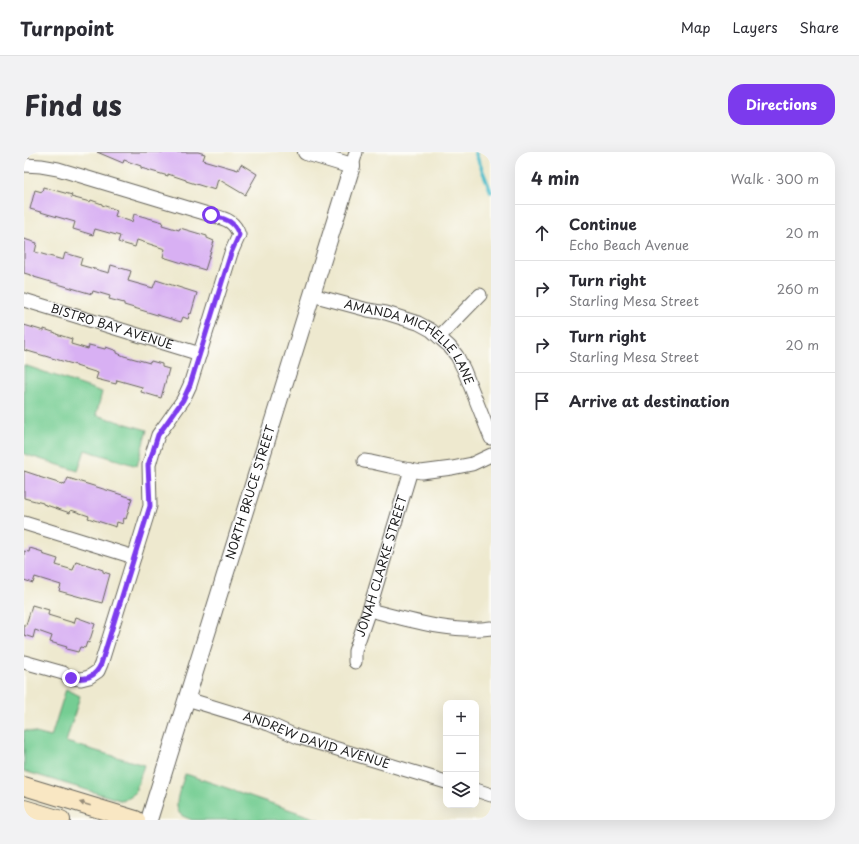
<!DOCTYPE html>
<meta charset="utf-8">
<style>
body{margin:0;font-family:"Playpen Sans",sans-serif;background:#f2f2f3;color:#2b2b33}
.controls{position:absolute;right:12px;bottom:12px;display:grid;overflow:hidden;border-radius:8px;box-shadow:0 4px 16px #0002}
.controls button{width:36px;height:36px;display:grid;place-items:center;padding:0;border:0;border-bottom:1px solid #e1e1e2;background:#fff;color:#2b2b33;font:20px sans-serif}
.stop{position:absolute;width:12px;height:12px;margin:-9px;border:3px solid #7c3aed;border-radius:50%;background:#fff}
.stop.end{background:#7c3aed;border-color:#fff;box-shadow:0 1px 4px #0008}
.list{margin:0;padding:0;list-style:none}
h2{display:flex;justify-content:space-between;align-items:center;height:52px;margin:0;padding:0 16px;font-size:17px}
h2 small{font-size:13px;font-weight:400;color:#7c7c81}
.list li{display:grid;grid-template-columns:26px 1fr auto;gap:12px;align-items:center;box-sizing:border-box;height:56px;padding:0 16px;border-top:1px solid #e1e1e2}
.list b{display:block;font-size:15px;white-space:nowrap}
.list p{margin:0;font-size:13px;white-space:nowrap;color:#7c7c81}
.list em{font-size:13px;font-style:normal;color:#7c7c81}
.icon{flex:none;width:22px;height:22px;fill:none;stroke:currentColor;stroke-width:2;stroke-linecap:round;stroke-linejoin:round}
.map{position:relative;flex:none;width:467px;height:668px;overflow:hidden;border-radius:16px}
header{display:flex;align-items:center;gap:24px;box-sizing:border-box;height:56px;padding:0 20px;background:#fff;border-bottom:1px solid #e1e1e2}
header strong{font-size:19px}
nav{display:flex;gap:22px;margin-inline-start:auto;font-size:14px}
.intro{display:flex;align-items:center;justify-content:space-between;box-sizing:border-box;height:96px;padding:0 24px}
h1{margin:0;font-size:28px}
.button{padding:10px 18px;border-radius:16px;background:#7c3aed;color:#fff;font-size:14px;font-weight:700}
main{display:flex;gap:24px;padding:0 24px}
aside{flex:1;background:#fff;border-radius:16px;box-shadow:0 4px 16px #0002}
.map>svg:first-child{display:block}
.green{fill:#74cd93;stroke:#487458}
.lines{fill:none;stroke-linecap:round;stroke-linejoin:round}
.stream{stroke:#53bfcd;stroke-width:3.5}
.building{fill:#d8b0f3}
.minor-casing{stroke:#66645b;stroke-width:15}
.tertiary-casing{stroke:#66645b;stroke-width:18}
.secondary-casing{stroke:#66645b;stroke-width:20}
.minor{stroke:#fff;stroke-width:13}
.tertiary{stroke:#fff;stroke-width:16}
.secondary{stroke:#f9e7c3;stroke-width:18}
.oneway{fill:#968c78}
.route{stroke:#7c3aed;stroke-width:5}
.labels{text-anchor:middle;stroke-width:3;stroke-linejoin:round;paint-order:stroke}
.street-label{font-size:12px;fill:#1c1c1c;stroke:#fdfcf7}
</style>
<header>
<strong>Turnpoint</strong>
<nav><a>Map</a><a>Layers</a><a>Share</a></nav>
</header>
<div class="intro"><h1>Find us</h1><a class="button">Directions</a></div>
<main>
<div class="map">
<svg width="467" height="668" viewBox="0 0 467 668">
<rect width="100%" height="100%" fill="#fdfcf7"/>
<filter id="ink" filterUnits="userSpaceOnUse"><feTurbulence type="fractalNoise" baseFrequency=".025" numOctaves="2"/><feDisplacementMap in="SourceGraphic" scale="8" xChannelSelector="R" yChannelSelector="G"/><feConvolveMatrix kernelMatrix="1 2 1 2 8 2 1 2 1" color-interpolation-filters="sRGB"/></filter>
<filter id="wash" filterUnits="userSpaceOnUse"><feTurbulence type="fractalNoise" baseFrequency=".012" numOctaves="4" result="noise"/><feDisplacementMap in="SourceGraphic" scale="16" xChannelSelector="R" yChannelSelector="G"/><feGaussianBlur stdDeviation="0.9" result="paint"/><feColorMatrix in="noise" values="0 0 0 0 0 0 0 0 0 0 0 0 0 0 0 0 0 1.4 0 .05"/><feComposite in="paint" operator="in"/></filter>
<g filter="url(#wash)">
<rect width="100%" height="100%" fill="#eee9cf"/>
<!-- green -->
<g class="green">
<path d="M0,213L78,240L72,263L123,278L113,314L61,298L54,319L0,302Z"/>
<path d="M42,537L56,544L42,590L120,613L111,641L99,649L0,619V578L27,585Z"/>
<path d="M161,622L165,623L296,668H168C164,666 159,665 156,662C148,652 158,633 161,622Z"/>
</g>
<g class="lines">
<!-- stream -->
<path class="stream" d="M451,0L467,40"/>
</g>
<g id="blocks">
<!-- building -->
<g class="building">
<path d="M73,0H174L181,2L179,8L214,18L217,12L233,22L221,43L194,27L191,38L162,29V28L144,22V24L117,16V14L100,8L99,11Z"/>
<path d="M19,35L48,43L47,45L66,50L67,48L78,52V53L93,58L91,64L108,70L110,62L139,70L138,73L155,78L156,76L183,84V86L190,89L181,118L139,105L141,97L113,88L111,95L94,90L96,84L71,77L69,83L49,77L51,70L6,57L11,38L18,40Z"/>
<path d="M0,87L13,91L11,100L39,108L41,101L58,106L56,113L85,121L87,113L107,119L104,129L129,136L132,128L173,141L167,162L166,161L164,167L159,165L157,170L100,153V151L85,147L86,144L69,139L68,142L10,125V124L0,121Z"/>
<path d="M0,173L20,179V177L32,181V182L48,187L47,192L64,197L65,193L81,197L82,195L93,199V201L100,204L126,211L127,209L138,212V215L145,217L137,246L117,240L118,235L93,228L92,232L72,227L74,221L52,214V213L0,198Z"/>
<path d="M0,319L15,324V325L41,333L44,326L108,346L102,367L100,366L99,372L93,370L92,375L64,366L65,364L47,358L46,361L19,352V351L0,346Z"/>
<path d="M6,396L19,400L18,402L34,407L32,413L49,418L52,409L79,418V420L86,422L78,451L35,439L37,433L11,425L9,431L0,428V399L5,400Z"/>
<path d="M8,453L25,458L24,463L50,471L52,465L71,472L65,491L63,490L61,496L56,495L54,500L42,497L43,495L26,490L28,484L11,478L9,486L0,483V472L2,473Z"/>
</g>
</g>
</g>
<g filter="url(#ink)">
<use href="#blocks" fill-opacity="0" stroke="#66645b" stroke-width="1"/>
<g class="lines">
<defs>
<g id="minor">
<path d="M0,13L17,14L34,17L187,63C201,67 210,68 215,83L207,101L166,233L159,248L142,272L134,283L129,299L125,313L126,354L77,512L74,519L65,525L57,527L47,526L39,521L0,510"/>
<path d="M328,14L332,0"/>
<path id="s1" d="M288,143L344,158L362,161L394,171L407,178L425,194L433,204L440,218L467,286"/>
<path id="s2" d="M0,148L176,202"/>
<path d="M415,185L456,143"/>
<path d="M340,309L347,310L365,314L397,320L428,316L448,312L467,303"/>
<path d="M0,371L110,405"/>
<path d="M345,458C382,467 429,482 467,476"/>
<path id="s3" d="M331,510V499L345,458L387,318"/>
<path id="s4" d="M163,547L245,572L274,585L422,630"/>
<path d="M452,638L467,643"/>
</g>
<g id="tertiary">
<path id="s5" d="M125,668L328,14L282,0"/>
</g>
<g id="secondary">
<path d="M0,634L112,668"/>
<path d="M0,657L37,668"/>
</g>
</defs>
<!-- minor casing -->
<use href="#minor" class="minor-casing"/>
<!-- tertiary casing -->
<use href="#tertiary" class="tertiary-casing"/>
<!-- secondary casing -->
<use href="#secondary" class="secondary-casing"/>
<!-- minor -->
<use href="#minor" class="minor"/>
<!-- tertiary -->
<use href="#tertiary" class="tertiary"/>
<!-- secondary -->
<use href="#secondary" class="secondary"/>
</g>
<!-- one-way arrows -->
<defs><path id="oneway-solid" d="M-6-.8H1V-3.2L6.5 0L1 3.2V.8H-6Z"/></defs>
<use class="oneway" href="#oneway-solid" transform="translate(61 652) rotate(-163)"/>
</g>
<g class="lines" filter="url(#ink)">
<!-- route -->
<path class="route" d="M47,526C61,528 71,526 77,512L126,354L124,313L129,299L134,283L142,272L159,248L166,233L207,101L215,83C210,68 201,67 187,63"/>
</g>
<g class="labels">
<!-- street labels -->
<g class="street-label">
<text dy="4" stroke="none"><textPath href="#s2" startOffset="92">BISTRO BAY AVENUE</textPath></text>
<text dy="4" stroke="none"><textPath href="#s1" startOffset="113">AMANDA MICHELLE LANE</textPath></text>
<text dy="4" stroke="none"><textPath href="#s5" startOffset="343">NORTH BRUCE STREET</textPath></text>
<text dy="4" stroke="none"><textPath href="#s3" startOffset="100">JONAH CLARKE STREET</textPath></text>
<text dy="4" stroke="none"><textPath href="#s4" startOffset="136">ANDREW DAVID AVENUE</textPath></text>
</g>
</g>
</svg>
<div class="controls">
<button>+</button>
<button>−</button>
<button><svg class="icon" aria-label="layers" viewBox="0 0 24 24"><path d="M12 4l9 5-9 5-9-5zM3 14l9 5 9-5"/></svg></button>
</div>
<div class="stop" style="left:187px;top:63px"></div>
<div class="stop end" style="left:47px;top:526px"></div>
</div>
<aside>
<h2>4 min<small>Walk · 300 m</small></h2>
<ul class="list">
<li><svg class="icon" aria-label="ahead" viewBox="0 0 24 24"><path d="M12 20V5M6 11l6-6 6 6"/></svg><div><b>Continue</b><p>Echo Beach Avenue</p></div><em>20 m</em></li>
<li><svg class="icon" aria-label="right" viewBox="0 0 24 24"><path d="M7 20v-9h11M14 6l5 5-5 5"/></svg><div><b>Turn right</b><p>Starling Mesa Street</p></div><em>260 m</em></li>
<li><svg class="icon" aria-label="right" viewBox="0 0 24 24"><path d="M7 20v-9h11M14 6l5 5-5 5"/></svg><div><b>Turn right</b><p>Starling Mesa Street</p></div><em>20 m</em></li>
<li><svg class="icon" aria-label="arrive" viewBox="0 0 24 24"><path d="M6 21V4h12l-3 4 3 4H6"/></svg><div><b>Arrive at destination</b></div></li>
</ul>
</aside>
</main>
